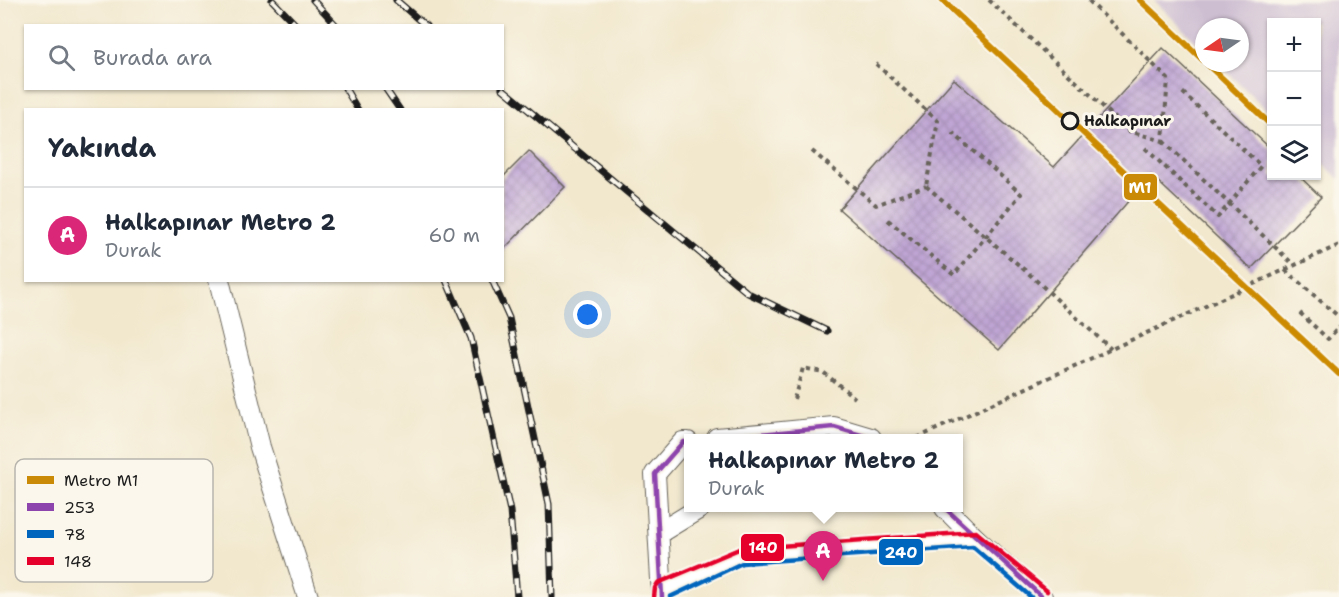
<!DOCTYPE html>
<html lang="tr">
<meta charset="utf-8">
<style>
body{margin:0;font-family:"Shantell Sans",sans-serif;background:#f6f6f7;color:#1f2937}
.controls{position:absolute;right:18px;top:18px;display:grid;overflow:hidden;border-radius:0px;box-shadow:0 2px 4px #0004}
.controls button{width:54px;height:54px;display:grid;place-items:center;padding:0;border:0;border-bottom:2px solid #e0e1e3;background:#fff;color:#1f2937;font:30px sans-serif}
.compass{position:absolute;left:1195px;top:18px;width:54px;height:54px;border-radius:50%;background:#fff;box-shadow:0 2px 4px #0004;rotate:257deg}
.you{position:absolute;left:588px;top:315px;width:21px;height:21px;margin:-15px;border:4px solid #fff;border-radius:50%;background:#1a73e8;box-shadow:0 0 0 9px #1a73e833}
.badge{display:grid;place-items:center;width:39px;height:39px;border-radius:50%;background:#db2777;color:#fff;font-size:20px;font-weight:700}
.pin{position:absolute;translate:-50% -50px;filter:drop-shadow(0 2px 3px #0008)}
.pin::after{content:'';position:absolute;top:32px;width:21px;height:18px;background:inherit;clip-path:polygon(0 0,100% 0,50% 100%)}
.popup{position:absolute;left:684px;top:434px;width:279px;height:78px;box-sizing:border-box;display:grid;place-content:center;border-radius:0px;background:#fff;filter:drop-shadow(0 2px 4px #0005);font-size:20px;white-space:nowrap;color:#747a83}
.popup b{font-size:22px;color:#1f2937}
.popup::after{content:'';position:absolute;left:50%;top:100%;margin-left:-12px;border:12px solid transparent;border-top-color:#fff}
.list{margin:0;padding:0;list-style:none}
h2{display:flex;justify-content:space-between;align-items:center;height:78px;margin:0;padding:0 24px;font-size:26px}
h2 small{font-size:20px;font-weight:400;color:#747a83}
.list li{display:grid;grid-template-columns:39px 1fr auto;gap:18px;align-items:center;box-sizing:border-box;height:96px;padding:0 24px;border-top:2px solid #e0e1e3}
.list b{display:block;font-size:22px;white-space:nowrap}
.list p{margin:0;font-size:20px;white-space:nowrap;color:#747a83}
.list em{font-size:20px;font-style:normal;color:#747a83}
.icon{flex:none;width:33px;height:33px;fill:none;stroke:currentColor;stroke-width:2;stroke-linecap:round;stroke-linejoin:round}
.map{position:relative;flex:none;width:1339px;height:597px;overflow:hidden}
.search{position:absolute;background:#fff;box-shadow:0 2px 4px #0004;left:24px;top:24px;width:480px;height:66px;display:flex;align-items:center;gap:15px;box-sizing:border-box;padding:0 21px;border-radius:0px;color:#747a83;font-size:22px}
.panel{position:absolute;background:#fff;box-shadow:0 2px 4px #0004;left:24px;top:108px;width:480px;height:174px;border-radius:0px}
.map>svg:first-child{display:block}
.industrial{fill:#cebed2}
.building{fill:url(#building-cross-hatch)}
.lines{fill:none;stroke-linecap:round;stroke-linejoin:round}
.lane-casing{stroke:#67635a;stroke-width:22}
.path{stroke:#67635a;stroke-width:4;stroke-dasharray:4.5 4.5;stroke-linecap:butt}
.lane{stroke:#fff;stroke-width:20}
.rail-casing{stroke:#1c1c1c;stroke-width:7}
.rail{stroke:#fbf7ec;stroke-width:4.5;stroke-dasharray:14;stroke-linecap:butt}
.bus-1-casing{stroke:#fbf7ec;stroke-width:9}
.bus-2-casing{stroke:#fbf7ec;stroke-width:9}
.bus-3-casing{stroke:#fbf7ec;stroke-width:9}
.bus-1{stroke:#8e44ad;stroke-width:4.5}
.bus-2{stroke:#0065bd;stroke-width:4.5}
.bus-3{stroke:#e4002b;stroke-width:4.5}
.metro-1-casing{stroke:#fbf7ec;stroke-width:10}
.metro-1{stroke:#cb8a06;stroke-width:6}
.stop-dot{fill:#fbf7ec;stroke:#1c1c1c;stroke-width:3}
.labels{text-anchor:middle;stroke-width:6;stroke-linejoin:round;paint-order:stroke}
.stop-label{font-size:15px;font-weight:bold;fill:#1c1c1c;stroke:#fbf7ec;text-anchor:start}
.key{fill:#fbf7ec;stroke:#b8b5ae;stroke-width:1.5}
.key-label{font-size:16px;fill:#1c1c1c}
.line-badge{stroke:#fbf7ec;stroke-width:2}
.badge-label{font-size:16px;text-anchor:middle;font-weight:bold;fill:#fff}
</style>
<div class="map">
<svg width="1339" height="597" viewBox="0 0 1339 597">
<defs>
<pattern id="building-cross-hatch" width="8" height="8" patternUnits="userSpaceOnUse" patternTransform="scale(1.5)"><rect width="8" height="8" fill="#bfa6d4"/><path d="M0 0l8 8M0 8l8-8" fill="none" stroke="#a48eb5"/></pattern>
</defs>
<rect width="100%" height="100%" fill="#fbf7ec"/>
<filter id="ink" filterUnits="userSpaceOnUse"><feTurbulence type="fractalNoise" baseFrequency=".0167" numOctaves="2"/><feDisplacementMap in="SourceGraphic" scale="12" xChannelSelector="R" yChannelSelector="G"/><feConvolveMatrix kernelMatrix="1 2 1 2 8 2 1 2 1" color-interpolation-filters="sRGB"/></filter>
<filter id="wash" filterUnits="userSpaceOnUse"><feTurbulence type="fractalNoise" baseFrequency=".008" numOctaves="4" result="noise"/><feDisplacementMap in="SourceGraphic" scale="24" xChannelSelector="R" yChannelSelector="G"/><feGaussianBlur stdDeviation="1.35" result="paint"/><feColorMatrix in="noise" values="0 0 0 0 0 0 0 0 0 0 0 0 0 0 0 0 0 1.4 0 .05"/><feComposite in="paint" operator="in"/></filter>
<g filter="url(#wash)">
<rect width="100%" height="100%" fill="#f2e8ce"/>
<!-- industrial -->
<path class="industrial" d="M1154,0H1339V179L1317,158L1316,22H1272L1271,114L1218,63H1240V27H1204V50Z"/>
<g id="blocks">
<!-- building -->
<g class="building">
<path d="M1163,48L1272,150V176H1299L1321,197L1251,269L1151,175L999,350L839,209L954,79L1054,167Z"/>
<path d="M529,151L565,187L502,251V178Z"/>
</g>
</g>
</g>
<g filter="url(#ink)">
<use href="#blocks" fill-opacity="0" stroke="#67635a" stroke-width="1.5"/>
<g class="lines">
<defs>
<g id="lane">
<path d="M219,280L260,447L308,597"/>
<path d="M717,438L834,427L871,438"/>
<path d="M945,508L976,539L1042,597"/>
<path d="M659,533L700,508"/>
<path d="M662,590L740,556L976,539"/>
<path d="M662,597L655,474L683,442H688"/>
</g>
</defs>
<!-- lane casing -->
<use href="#lane" class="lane-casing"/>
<!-- path -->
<g class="path">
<path d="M989,0L1129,131L1163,141L1168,79L1088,0"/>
<path d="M876,64L938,121L926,186"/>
<path d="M1163,141L1294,265"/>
<path d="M1145,148L1218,217L1261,166L1181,91"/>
<path d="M812,151L876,205L926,186"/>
<path d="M926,186L1027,272L1111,349"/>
<path d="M888,220L954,275L1021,194L953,133"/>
<path d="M1285,270L1339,317"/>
<path d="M1300,313L1328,339L1339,327"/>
<path d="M794,399L803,368L823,372L855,398"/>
<path d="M917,438L1339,245"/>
</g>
<!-- lane -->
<use href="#lane" class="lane"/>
<defs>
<g id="rail">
<path d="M272,0L297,26"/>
<path d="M313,0L337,26"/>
<path d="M396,0L426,26"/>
<path d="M345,88L358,110"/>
<path d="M385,88L400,110"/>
<path d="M502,88L748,293L827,331"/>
<path d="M446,280L471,338L510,511L517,597"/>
<path d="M492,280L509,318L549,504L552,597"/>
</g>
</defs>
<!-- rail casing -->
<use href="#rail" class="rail-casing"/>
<!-- rail -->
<use href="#rail" class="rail"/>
<defs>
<g id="bus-1">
<path d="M717,438L834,427L871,438"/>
<path d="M945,508L1042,597"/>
<path d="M662,597L655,474L683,442H688"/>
</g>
<path id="bus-2" d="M670,597L742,563L973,547L1031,597"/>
<path id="bus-3" d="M654,597L655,588L658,583L739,549L976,532L1047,591"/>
</defs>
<!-- bus-1 casing -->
<use href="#bus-1" class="bus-1-casing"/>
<!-- bus-2 casing -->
<use href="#bus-2" class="bus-2-casing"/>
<!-- bus-3 casing -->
<use href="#bus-3" class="bus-3-casing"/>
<!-- bus-1 -->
<use href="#bus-1" class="bus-1"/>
<!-- bus-2 -->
<use href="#bus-2" class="bus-2"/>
<!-- bus-3 -->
<use href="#bus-3" class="bus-3"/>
<defs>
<g id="metro-1">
<path d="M942,0L1339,374"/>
<path d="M1140,0L1204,61"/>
<path d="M1206,63L1272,126"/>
</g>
</defs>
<!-- metro-1 casing -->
<use href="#metro-1" class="metro-1-casing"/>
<!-- metro-1 -->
<use href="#metro-1" class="metro-1"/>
</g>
</g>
<!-- markers -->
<circle class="stop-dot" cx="1070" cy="121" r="8"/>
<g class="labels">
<!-- stop labels -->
<g class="stop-label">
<text x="1084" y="126">Halkapınar</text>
</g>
</g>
<!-- legend -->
<rect x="15" y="459" width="198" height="123" rx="9" class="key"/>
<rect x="27" y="476" width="27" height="8" fill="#cb8a06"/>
<rect x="27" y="503" width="27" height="8" fill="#8e44ad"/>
<rect x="27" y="530" width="27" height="8" fill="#0065bd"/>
<rect x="27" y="557" width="27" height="8" fill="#e4002b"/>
<g class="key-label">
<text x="64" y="486">Metro M1</text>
<text x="64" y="513">253</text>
<text x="64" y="540">78</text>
<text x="64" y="567">148</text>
</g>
<g class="line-badge">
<rect x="1123" y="173" width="35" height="28" rx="6" fill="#cb8a06"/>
<rect x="740" y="533" width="45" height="29" rx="6" fill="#e4002b"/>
<rect x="878" y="538" width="46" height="28" rx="6" fill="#0065bd"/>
</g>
<g class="badge-label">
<text x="1140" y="193">M1</text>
<text x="763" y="553">140</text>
<text x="901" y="558">240</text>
</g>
</svg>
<div class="controls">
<button>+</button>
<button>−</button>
<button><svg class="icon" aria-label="layers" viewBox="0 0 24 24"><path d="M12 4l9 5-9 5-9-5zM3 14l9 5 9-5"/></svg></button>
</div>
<svg class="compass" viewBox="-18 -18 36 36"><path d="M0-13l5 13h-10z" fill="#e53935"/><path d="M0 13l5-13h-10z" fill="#747a83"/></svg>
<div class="you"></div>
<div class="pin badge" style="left:823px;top:581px">A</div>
<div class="popup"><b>Halkapınar Metro 2</b>Durak</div>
<div class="search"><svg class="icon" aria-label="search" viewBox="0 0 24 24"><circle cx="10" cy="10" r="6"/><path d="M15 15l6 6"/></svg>Burada ara</div>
<section class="panel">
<h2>Yakında<small></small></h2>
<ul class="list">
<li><span class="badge">A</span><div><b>Halkapınar Metro 2</b><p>Durak</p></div><em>60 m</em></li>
</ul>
</section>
</div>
